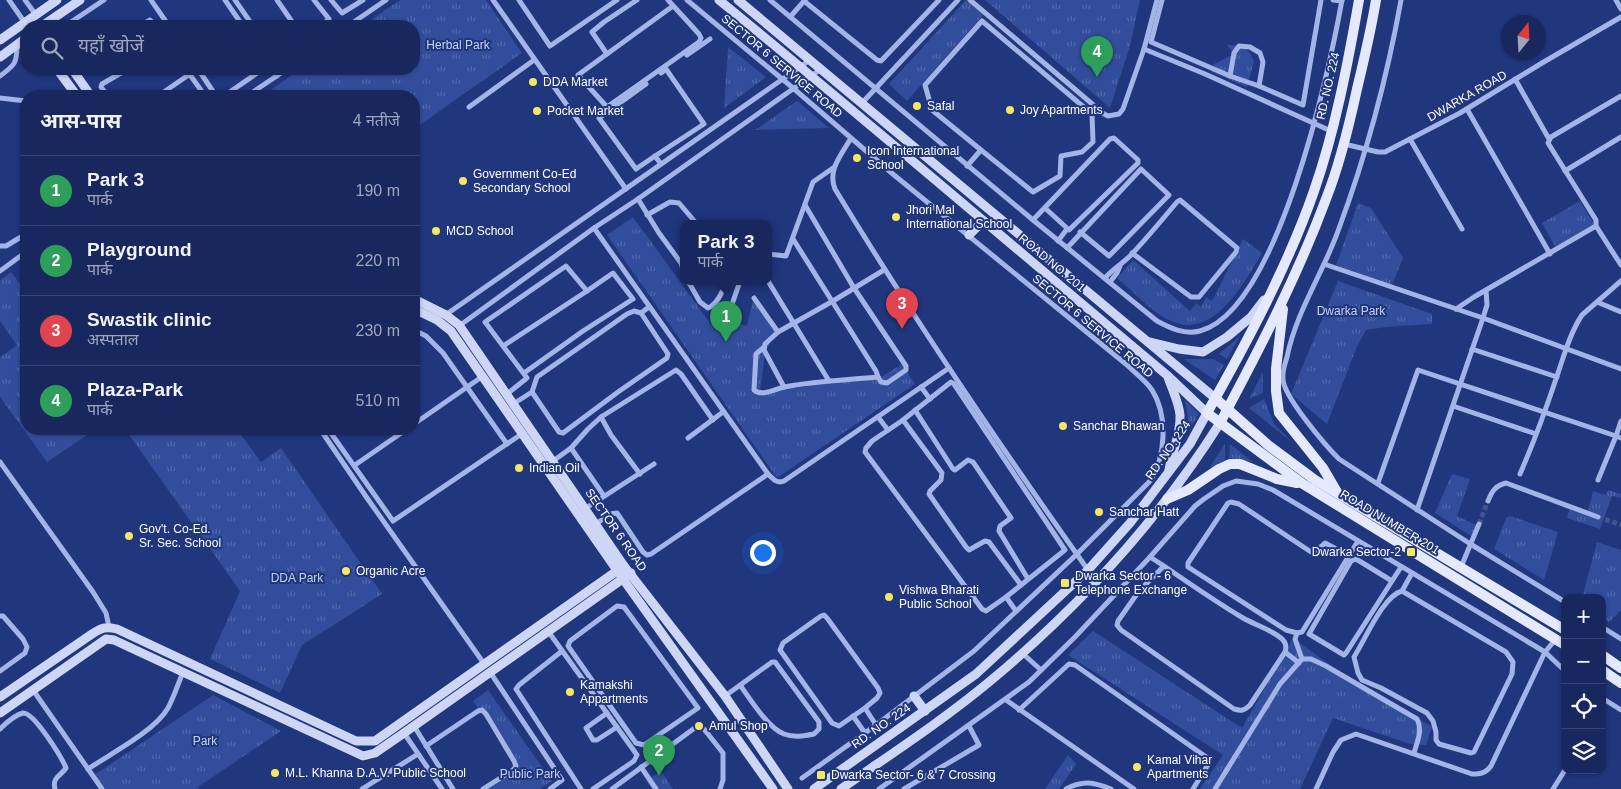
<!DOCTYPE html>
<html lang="hi">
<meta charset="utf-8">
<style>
body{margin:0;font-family:Helvetica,"Noto Sans Devanagari",sans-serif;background:#213064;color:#f1f3f6}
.controls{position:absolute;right:15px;bottom:15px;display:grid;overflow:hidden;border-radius:10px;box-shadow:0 1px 4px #0004}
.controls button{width:45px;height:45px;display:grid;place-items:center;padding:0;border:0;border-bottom:1px solid #364473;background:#18285e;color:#f1f3f6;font:25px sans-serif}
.compass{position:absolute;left:1501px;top:15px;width:45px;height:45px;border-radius:50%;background:#18285e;box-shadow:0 1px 4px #0004;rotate:18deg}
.you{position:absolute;left:762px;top:552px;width:18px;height:18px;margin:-12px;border:4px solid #fff;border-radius:50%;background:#1a73e8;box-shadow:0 0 0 8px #1a73e833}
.badge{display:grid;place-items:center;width:32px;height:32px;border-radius:50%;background:#ea580c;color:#fff;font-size:16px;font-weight:700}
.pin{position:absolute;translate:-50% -41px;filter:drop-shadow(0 1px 2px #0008)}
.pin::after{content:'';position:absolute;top:26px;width:18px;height:15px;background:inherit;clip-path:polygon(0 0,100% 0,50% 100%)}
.popup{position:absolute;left:680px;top:220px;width:92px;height:65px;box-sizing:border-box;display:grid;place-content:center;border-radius:10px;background:#18285e;filter:drop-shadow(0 1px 4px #0005);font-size:16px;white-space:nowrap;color:#9fa6bc}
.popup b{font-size:19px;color:#f1f3f6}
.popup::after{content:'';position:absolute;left:50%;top:100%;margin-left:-10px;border:10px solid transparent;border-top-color:#18285e}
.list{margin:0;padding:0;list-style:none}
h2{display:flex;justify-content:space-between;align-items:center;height:65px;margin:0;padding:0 20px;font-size:21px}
h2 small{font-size:16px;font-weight:400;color:#9fa6bc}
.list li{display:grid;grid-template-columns:32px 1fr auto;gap:15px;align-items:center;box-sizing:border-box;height:70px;padding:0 20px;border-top:1px solid #364473}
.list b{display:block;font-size:19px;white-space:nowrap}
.list p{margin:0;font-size:16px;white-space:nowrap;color:#9fa6bc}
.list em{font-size:16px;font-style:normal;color:#9fa6bc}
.icon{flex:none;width:28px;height:28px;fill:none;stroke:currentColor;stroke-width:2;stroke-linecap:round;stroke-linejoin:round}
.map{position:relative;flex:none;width:1621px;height:789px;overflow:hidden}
.search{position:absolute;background:#18285e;box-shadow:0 1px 4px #0004;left:20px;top:20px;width:400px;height:55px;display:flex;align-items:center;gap:12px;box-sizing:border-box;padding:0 18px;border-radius:20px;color:#9fa6bc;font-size:19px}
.panel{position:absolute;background:#18285e;box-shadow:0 1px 4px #0004;left:20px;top:90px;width:400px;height:345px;border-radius:20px}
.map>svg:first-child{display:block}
.park{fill:url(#park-tufts)}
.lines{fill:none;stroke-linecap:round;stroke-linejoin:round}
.street-tunnel{stroke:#415490;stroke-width:5;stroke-dasharray:5 2.5;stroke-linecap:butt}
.street{stroke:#a3b4e7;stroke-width:5}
.secondary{stroke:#cdd6f5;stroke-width:9}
.primary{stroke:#e4e9fd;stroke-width:10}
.poi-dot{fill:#f4e763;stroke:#20367d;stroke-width:2}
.labels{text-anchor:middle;stroke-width:4;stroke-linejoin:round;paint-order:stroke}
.park-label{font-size:12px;fill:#c6d2f5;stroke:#20367d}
.street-label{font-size:12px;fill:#fff;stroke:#20367d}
.poi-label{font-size:12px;fill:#fff;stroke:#20367d;text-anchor:start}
</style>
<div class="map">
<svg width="1621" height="789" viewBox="0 0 1621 789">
<defs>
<pattern id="park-tufts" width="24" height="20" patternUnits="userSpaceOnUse" patternTransform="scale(1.25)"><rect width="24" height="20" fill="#324d9b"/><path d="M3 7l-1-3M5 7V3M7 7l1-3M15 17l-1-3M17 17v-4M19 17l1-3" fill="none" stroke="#5168aa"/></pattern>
</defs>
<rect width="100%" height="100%" fill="#20367d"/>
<!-- park -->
<g class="park">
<path d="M400,0H486L522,53L414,129V96H262L301,69H414V26H362Z"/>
<path d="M966,0L983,15L907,101L889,84Z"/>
<path d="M985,0H1140L1130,46L1110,108Z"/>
<path d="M1227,45C1241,45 1248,47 1254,61L1247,87L1212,72L1214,64L1232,55L1233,53Z"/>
<path d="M728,47L766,77L724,108Z"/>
<path d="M797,101L829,128L755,130Z"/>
<path d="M1580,201L1594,224L1556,248L1542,223Z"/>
<path d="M1358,203L1371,208L1403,258L1392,285L1336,265Z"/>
<path d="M633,217L715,330L719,318L747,326L754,296L775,331L765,353L760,392L881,377L902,364L915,384L777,478L607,235Z"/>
<path d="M1243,239L1262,253C1244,283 1213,341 1171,321C1151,312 1134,292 1117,278L1133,260L1190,311L1196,303L1201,307L1206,297L1212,301Z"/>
<path d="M11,272L26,292V429H96L47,462L0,397V357L17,345L0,321V280Z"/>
<path d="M1338,281L1432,314V324L1386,327L1366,330L1356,349L1327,424L1291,394Z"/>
<path d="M1240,336L1227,359L1219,354Z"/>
<path d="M1184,359H1213L1224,365L1215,380Z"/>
<path d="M1263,372V393L1249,399Z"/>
<path d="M1264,399L1274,424L1293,443L1249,408Z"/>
<path d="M1185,400L1199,414L1190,429Z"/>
<path d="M125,429H237L261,462L281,448L382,594L302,645L280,693L210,659L240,591Z"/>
<path d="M1225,444V460L1209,468Z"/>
<path d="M1230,444L1253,462L1229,458Z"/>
<path d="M1452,474L1470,479L1457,516L1476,525L1471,536L1435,513Z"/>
<path d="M1608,490L1621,494V498L1612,496L1600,529L1567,518L1570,507L1588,511L1593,491L1606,495Z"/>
<path d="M1510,516L1558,532L1544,580L1494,549L1506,518Z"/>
<path d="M1597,542L1621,550V610L1609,622L1602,618V598H1582Z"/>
<path d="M1093,631L1242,728L1293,638L1341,673L1432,727L1426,745L1410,744L1333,718L1300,789H1200L1223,755L1068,655Z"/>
<path d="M488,690L552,781L540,789H487L519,766L473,701Z"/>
<path d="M213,695L281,731L198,787L199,789H103L93,776Z"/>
<path d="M1068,755L1076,764L1059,789H1045Z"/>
<path d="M661,771L673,789H652L646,781Z"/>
</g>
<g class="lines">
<!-- street-tunnel -->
<g class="street-tunnel">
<path d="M1598,517L1621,525"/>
<path d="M1479,524L1488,501"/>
</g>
<!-- street -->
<g class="street">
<path d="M9,0L25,23"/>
<path d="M25,0L36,15"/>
<path d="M151,0L169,26"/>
<path d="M225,0L243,26"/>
<path d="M235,0L253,26"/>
<path d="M277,0L295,26"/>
<path d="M314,0L329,19L321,26"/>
<path d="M331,0L342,13L363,0"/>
<path d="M493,0L626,189"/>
<path d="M519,0L550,46L617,0"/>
<path d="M668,0L699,34L701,38L699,42L607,107L578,75L673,6"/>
<path d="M687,0L793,88L894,175L1127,365C1135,373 1146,381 1152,390C1168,415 1166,457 1150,481L1077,554L974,651L876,725L802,778"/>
<path d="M770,0L1033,220L1157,321C1170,328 1184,335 1200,331C1278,310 1329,72 1342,0"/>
<path d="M970,0L1104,114L1108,116L1119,114L1123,109L1144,49L1157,0"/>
<path d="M1162,0L1151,42L1230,76L1259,86L1303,105L1321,0"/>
<path d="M1333,0L1342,1"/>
<path d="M1401,0C1387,78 1366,156 1338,231C1323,273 1296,312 1287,357C1285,364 1282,371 1283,379C1283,396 1326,446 1339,459L1472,545L1565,602"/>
<path d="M1616,0L1621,9"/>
<path d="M804,1L877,60L881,61L939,0"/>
<path d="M790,17L805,0"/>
<path d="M65,26L104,0"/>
<path d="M140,26L150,20L156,26"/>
<path d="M348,26L386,0"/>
<path d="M1144,49L1205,74L1331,131"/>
<path d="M607,54L592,32L604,22L637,0"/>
<path d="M687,55L710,39"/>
<path d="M186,69L205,96"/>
<path d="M198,69L216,96"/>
<path d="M273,69L277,76"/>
<path d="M661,73L666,69L704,124L655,156L661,164"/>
<path d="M0,76C15,65 17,63 17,45"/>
<path d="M1230,76L1234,53L1239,46L1250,47L1260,53L1263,62L1259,86"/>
<path d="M1515,79L1549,139"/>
<path d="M646,84L599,118L636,169L655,156"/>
<path d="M108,96L101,87L102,84L128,69"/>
<path d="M158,96L190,74"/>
<path d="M224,96L263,69"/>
<path d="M247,96L287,69"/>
<path d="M0,98L26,101"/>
<path d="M862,103L958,0"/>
<path d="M469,107L534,60"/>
<path d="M1467,109L1550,254"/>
<path d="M851,138C842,154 827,170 835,189C914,319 1000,446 1088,570"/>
<path d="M1410,139L1462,229"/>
<path d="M1344,144L1378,152H1385L1460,113L1542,63L1621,17"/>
<path d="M967,166L981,150L932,110L925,85L982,21L1092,114L1093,142L1082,152L1061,156L1060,176L1033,192L981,150"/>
<path d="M1565,171L1621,137"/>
<path d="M638,199L659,233L681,263L684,272"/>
<path d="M805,205L854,288L906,366V370L887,383L881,382L878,377"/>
<path d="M647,215L670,202L679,203L696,223"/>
<path d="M1033,220L1110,139L1114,138L1138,160V163L1069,230L1045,208"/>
<path d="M1596,226L1621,265"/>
<path d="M594,228L768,474C773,479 777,484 784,481L949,368"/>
<path d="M1058,241L1067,229"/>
<path d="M0,246H6L26,234"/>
<path d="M1067,248L1141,169L1169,195L1109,256L1080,232"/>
<path d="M768,254L786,256L813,182L833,168"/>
<path d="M1324,264L1483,318L1621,369"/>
<path d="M0,271L26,252"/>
<path d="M1105,278C1113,269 1122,264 1131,255C1147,238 1162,220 1177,202L1180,200L1237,248L1236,252L1199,297H1191L1132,253"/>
<path d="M688,281L700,302L708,308C718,304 722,291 727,281"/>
<path d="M768,281L829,381"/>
<path d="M1110,282L1117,273L1120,266"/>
<path d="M754,298L778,332"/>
<path d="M1597,302L1621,312"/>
<path d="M1456,309L1474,297L1596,226V220L1548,143L1551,137L1621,96"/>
<path d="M444,316L810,60"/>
<path d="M727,319L740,281"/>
<path d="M459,326L594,228L638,199L821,69"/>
<path d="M414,333H420L426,336L443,353L507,444"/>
<path d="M503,346L587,291L566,266L485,322L527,378L507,394"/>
<path d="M763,348L756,354L754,390C762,397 775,389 784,387C815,381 847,380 878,377L876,371L793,239"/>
<path d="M1472,349L1557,377"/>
<path d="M524,373L583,331L633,299L613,273L587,291"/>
<path d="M951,382L954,384L1065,550L1006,597L986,611L982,609L865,452L866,448L872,441L903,420Z"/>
<path d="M784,387L764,350L765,344L778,332L833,301L884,270"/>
<path d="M921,387L930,399"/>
<path d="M532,392L537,377L627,314L634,311L641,313"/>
<path d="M513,404L532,392L559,432L563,433L618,392L667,358L668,354L641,313L649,307"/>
<path d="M1453,406L1536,434"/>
<path d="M915,410L953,469L955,470L968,460L973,462L1011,518L1000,526L999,531L1028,579"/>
<path d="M878,417L888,430"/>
<path d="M903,420L942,473L941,480L930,491L929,494L966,547L969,550L985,541L989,542L1021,585"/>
<path d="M1621,421L1616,436L1621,438"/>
<path d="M414,424L483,376"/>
<path d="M320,429L367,498L485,665"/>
<path d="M328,429L393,521L523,433"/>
<path d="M688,438L723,412"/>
<path d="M571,448L588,429L601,417"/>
<path d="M553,461L571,448L604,496"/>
<path d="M0,462L93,592L106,613L109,627"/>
<path d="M355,465L407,429"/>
<path d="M640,474L611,435L601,417L676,370L681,374L713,420"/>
<path d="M1520,474C1534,442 1546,409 1557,376C1564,356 1570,333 1582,315L1621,281"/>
<path d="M1378,483L1418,370L1616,436L1598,480"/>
<path d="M1488,501C1492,491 1495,486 1506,483L1598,517"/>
<path d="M586,508L654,464"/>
<path d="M1417,510L1483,318L1487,305L1486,290"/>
<path d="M596,524L610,514L617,513L643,552L647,555L651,554L768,474"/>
<path d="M1349,556L1325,543L1316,551L1311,552L1239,504L1231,502L1228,503L1188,563V567L1286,630L1297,633L1302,632L1358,541"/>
<path d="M1150,557L1164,566C1190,584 1216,602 1243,618C1255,625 1270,629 1281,638C1286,642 1287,646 1285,652L1250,705C1244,711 1241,711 1234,709L1121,630L1117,625L1118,621L1139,591L1164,566"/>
<path d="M1461,567L1479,524"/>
<path d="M1392,581L1361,562L1356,559L1351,561L1309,634L1344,655L1346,653L1401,567"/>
<path d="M1402,591C1383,596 1365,640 1354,657L1358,673L1362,680L1381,688L1427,713L1433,721L1436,732V740L1439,744L1471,753L1474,752L1512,674L1513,662L1506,652L1402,591L1412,573"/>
<path d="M1006,597L1016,611"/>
<path d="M617,606L624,607L698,708L644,745L636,743L568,646L570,641Z"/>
<path d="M0,616H3L23,639L27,647L25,653L0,671"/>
<path d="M1602,627L1621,639"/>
<path d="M548,631L637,755L634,761L593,789"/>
<path d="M1297,633L1295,639L1302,659"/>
<path d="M562,651L519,685L516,689L581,789"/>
<path d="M1285,652L1299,663"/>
<path d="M1022,653L1041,670"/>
<path d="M490,672L562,780L550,789"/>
<path d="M33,690L102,789"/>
<path d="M725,696L772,662H775L819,722V729L814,734C804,736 794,738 784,734C768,728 750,699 740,685"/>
<path d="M1602,698L1621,710"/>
<path d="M1006,700L1134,789"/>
<path d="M865,708L877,698L880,693L878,688L827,618L824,615L821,616L783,643L780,650L832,723L839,726L865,708L876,725"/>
<path d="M1019,710L1069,664L1075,665L1209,759V763L1193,789"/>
<path d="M607,713L586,728L593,740H597L617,727"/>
<path d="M853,716L865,733"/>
<path d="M414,726L453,789"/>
<path d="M0,729C6,723 15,715 23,713C34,712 62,758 66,768C60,777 52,777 55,789"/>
<path d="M404,733L442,789"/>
<path d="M426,746L478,711L482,710L486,714L514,761L516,766L513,770L483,789"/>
<path d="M641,767L656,789"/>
<path d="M88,769C110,754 155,731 168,708C174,697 178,684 183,672"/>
<path d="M362,789L418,754"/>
<path d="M612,789L700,724L723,753V780L720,789"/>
<path d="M879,789L1029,682L1075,637L1150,557L1195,506L1204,499L1223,486L1236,481L1258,484L1273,490L1545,652L1565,671"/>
<path d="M904,789L979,745L969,726"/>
<path d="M1066,789C1083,780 1093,782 1111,789"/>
<path d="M1215,789L1280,684L1302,659H1311L1326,666L1417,719C1423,730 1417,742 1414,753"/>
<path d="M1316,789L1333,752L1341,740L1356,734L1472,774C1481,774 1486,773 1491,766L1545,652L1556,639"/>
<path d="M1553,789L1565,770"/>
</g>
<!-- secondary -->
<g class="secondary">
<path d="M719,0C870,123 1018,251 1168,376L1207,413L1190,444L1130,523L1088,570L976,674L814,789"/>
<path d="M738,0L1215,398"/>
<path d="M42,26L80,0"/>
<path d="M0,40L57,0"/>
<path d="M0,57L26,38"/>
<path d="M57,69L77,96"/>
<path d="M72,69L91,96"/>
<path d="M969,235L983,221"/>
<path d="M414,299L446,315L459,325L624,566L725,696L788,789"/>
<path d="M414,309L437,320L451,331L623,579L773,789"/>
<path d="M1150,342L1179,349L1203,352L1227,337L1251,317L1264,300"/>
<path d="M1168,377C1172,389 1179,403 1180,415C1181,434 1172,452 1169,470"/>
<path d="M914,696L925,711"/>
<path d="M0,697L92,634C101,628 106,626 117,629L356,741H375L624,566"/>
<path d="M0,713L106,639L114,640L363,756L375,753L404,733L631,573"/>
<path d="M841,789C891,754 942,721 989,682C1078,608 1158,521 1220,423"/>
</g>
<!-- primary -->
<g class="primary">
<path d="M1359,0C1348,63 1335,131 1314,191C1288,266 1246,344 1207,413L1303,484L1565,645"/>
<path d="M1283,309L1276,369V391L1279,413L1323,468L1337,492"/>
<path d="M1215,398L1268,445L1315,480L1565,630"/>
<path d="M1220,423C1259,350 1297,277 1326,199C1340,164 1349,126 1357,89C1364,60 1371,30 1376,0"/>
<path d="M1167,499L1188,490L1219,469L1230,464H1240L1277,479L1297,483"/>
<path d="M1602,655L1621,668"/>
<path d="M1602,670L1621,683"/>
</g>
</g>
<!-- markers -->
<g class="poi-dot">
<circle cx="533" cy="82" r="5"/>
<circle cx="917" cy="106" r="5"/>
<circle cx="1010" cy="110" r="5"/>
<circle cx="537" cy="111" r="5"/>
<circle cx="857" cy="158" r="5"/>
<circle cx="463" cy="181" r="5"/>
<circle cx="896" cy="217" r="5"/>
<circle cx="436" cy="231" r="5"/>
<circle cx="1063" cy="426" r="5"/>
<circle cx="519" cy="468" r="5"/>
<circle cx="1099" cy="512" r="5"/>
<circle cx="129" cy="536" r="5"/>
<rect x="1406" y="547" width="10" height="10" rx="2.5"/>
<circle cx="346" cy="571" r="5"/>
<rect x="1060" y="578" width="10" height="10" rx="2.5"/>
<circle cx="889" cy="597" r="5"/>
<circle cx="570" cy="692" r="5"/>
<circle cx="699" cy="726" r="5"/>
<circle cx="1137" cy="767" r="5"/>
<circle cx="275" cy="773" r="5"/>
<rect x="816" y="770" width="10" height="10" rx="2.5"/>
</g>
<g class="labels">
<!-- park labels -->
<g class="park-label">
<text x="458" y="49">Herbal Park</text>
<text x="1351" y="315">Dwarka Park</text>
<text x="297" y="582">DDA Park</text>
<text x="205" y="745">Park</text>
<text x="530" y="778">Public Park</text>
</g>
<!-- street labels -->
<g class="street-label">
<text transform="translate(782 66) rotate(40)" y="4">SECTOR 6 SERVICE ROAD</text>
<text transform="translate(1328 86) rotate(-77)" y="4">RD. NO. 224</text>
<text transform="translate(1467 96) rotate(-30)" y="4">DWARKA ROAD</text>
<text transform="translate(1052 263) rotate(40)" y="4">ROAD NO. 201</text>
<text transform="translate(1093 326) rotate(40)" y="4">SECTOR 6 SERVICE ROAD</text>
<text transform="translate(1168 450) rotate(-55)" y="4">RD. NO. 224</text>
<text transform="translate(1390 522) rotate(31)" y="4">ROAD NUMBER 201</text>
<text transform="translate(616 530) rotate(55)" y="4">SECTOR 6 ROAD</text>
<text transform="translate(881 726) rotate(-35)" y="4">RD. NO. 224</text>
</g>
<!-- poi labels -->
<g class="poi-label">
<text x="543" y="86">DDA Market</text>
<text x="927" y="110">Safal</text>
<text x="1020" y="114">Joy Apartments</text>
<text x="547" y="115">Pocket Market</text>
<text x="867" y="155">Icon International<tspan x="867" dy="14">School</tspan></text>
<text x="473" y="178">Government Co-Ed<tspan x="473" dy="14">Secondary School</tspan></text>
<text x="906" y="214">Jhori Mal<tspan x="906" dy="14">International School</tspan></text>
<text x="446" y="235">MCD School</text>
<text x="1073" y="430">Sanchar Bhawan</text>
<text x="529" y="472">Indian Oil</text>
<text x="1109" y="516">Sanchar Hatt</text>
<text x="139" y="533">Gov't. Co-Ed.<tspan x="139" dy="14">Sr. Sec. School</tspan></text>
<text x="1401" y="556" text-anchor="end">Dwarka Sector-2</text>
<text x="356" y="575">Organic Acre</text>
<text x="1075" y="580">Dwarka Sector - 6<tspan x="1075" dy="14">Telephone Exchange</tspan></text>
<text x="899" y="594">Vishwa Bharati<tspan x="899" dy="14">Public School</tspan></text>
<text x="580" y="689">Kamakshi<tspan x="580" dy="14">Appartments</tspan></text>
<text x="709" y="730">Amul Shop</text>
<text x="1147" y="764">Kamal Vihar<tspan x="1147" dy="14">Apartments</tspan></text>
<text x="285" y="777">M.L. Khanna D.A.V. Public School</text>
<text x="831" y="779">Dwarka Sector- 6 &amp; 7 Crossing</text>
</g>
</g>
</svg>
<div class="controls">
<button>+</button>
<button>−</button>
<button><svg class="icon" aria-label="locate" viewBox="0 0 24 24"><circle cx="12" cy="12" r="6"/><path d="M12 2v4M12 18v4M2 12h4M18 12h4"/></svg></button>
<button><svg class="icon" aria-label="layers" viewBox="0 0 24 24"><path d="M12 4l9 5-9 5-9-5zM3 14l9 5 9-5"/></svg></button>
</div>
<svg class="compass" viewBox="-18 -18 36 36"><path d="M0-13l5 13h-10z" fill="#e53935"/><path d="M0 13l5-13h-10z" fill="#9fa6bc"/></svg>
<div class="you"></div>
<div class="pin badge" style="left:726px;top:342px;background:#2e9e5b">1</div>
<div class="popup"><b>Park 3</b>पार्क</div>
<div class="pin badge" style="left:659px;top:776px;background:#2e9e5b">2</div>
<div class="pin badge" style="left:902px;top:329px;background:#e0444e">3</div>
<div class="pin badge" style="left:1097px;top:77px;background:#2e9e5b">4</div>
<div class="search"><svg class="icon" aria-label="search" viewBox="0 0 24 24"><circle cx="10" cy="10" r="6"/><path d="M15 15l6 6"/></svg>यहाँ खोजें</div>
<section class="panel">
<h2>आस-पास<small>4 नतीजे</small></h2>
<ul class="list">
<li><span class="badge" style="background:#2e9e5b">1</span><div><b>Park 3</b><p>पार्क</p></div><em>190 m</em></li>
<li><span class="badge" style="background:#2e9e5b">2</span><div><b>Playground</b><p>पार्क</p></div><em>220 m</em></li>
<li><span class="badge" style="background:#e0444e">3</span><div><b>Swastik clinic</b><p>अस्पताल</p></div><em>230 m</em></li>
<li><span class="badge" style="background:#2e9e5b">4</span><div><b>Plaza-Park</b><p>पार्क</p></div><em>510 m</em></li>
</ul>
</section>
</div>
